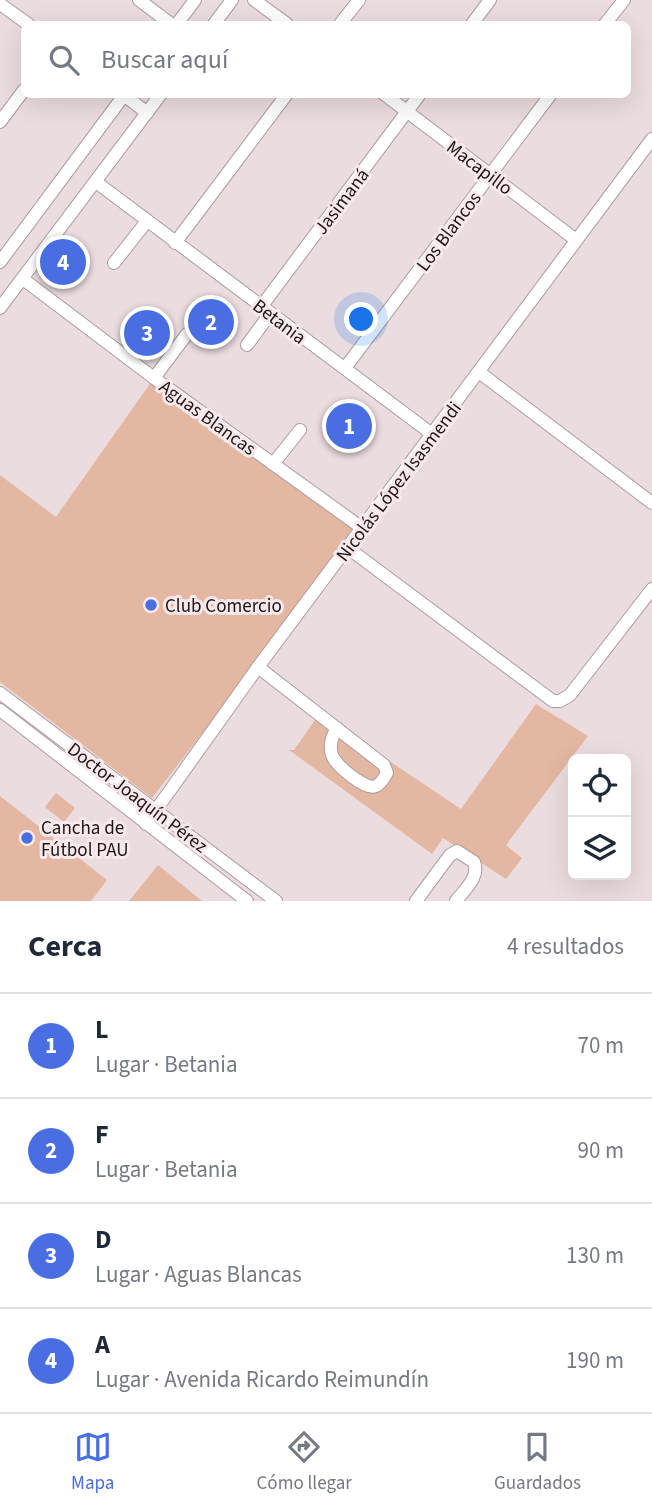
<!DOCTYPE html>
<html lang="es">
<meta charset="utf-8">
<style>
body{margin:0;font-family:"Source Sans 3",sans-serif;background:#f2f2f3;color:#1f2937}
.controls{position:absolute;right:21px;bottom:21px;display:grid;overflow:hidden;border-radius:10px;box-shadow:0 7px 28px #0002}
.controls button{width:63px;height:63px;display:grid;place-items:center;padding:0;border:0;border-bottom:2px solid #e0e1e3;background:#fff;color:#1f2937;font:35px sans-serif}
.you{position:absolute;left:362px;top:320px;width:24px;height:24px;margin:-18px;border:5px solid #fff;border-radius:50%;background:#1a73e8;box-shadow:0 0 0 10px #1a73e833}
.badge{display:grid;place-items:center;width:46px;height:46px;border-radius:50%;background:#496ee1;color:#fff;font-size:23px;font-weight:700}
.pin{position:absolute;translate:-50% -50%;border:4px solid #fff;box-shadow:0 2px 7px #0006}
.list{margin:0;padding:0;list-style:none}
h2{display:flex;justify-content:space-between;align-items:center;height:91px;margin:0;padding:0 28px;font-size:30px}
h2 small{font-size:23px;font-weight:400;color:#747a83}
.list li{display:grid;grid-template-columns:46px 1fr auto;gap:21px;align-items:center;box-sizing:border-box;height:105px;padding:0 28px;border-top:2px solid #e0e1e3}
.list b{display:block;font-size:26px;white-space:nowrap}
.list p{margin:0;font-size:23px;white-space:nowrap;color:#747a83}
.list em{font-size:23px;font-style:normal;color:#747a83}
.icon{flex:none;width:38px;height:38px;fill:none;stroke:currentColor;stroke-width:2;stroke-linecap:round;stroke-linejoin:round}
.map{position:relative;flex:none;width:652px;height:901px;overflow:hidden}
.search{position:absolute;background:#fff;box-shadow:0 7px 28px #0002;left:21px;right:21px;top:21px;height:77px;display:flex;align-items:center;gap:18px;box-sizing:border-box;padding:0 24px;border-radius:10px;color:#747a83;font-size:26px}
.sheet{height:511px;background:#fff}
nav{display:flex;justify-content:space-around;align-items:center;box-sizing:border-box;height:98px;border-top:2px solid #e0e1e3;background:#fff;font-size:19px;color:#747a83}
nav a{display:grid;justify-items:center;gap:4px}
nav .on{color:#496ee1}
.map>svg:first-child{display:block}
.green{fill:#e4b7a2}
.lines{fill:none;stroke-linecap:round;stroke-linejoin:round}
.minor-casing{stroke:#ab9d9f;stroke-width:14}
.minor{stroke:#fff;stroke-width:12}
.poi-dot{fill:#496ee1;stroke:#f9e9ec;stroke-width:2.5}
.labels{text-anchor:middle;stroke-width:6;stroke-linejoin:round;paint-order:stroke}
.street-label{font-size:19px;fill:#1d1718;stroke:#f9e9ec}
.poi-label{font-size:19px;fill:#1d1718;stroke:#f9e9ec;text-anchor:start}
</style>
<div class="map">
<svg width="652" height="901" viewBox="0 0 652 901">
<rect width="100%" height="100%" fill="#ebdcdf"/>
<!-- green -->
<g class="green">
<path d="M154,378L362,528L152,798L0,682V475L56,517Z"/>
<path d="M536,704L588,736L506,845L522,858L506,879L443,838L432,854L289,750H294L319,714L461,809Z"/>
<path d="M56,793L75,808L64,822L45,807Z"/>
<path d="M0,796L107,880L91,901H0Z"/>
<path d="M158,865L202,901H129Z"/>
</g>
<g class="lines">
<defs>
<g id="minor">
<path d="M139,0L171,24"/>
<path d="M254,0L287,24"/>
<path d="M0,4L28,24"/>
<path d="M177,24L195,0"/>
<path d="M214,24L232,0"/>
<path d="M340,24L359,0"/>
<path d="M472,24L490,0"/>
<path d="M605,24L624,0"/>
<path d="M123,94L147,113"/>
<path d="M384,94L576,240"/>
<path d="M0,122L24,90"/>
<path d="M96,182L432,434"/>
<path d="M175,243L287,94"/>
<path d="M0,262L125,94"/>
<path d="M114,263L147,221"/>
<path d="M23,279L154,378L362,528"/>
<path d="M261,307L420,94"/>
<path d="M0,308L161,94"/>
<path d="M247,345L270,314"/>
<path d="M345,368L551,94"/>
<path d="M479,372L652,503"/>
<path d="M154,378L187,334"/>
<path d="M273,464L300,430"/>
<path d="M348,548L553,701H560L570,695L652,589"/>
<path d="M258,667L384,765L387,773C384,778 381,784 376,786C366,791 335,765 332,755C329,745 332,736 337,728"/>
<path d="M0,693L276,901"/>
<path d="M0,710L247,901"/>
<path d="M146,824L258,667L652,139"/>
<path d="M416,901L450,855L457,851L474,862C480,877 465,889 456,901"/>
</g>
</defs>
<!-- minor casing -->
<use href="#minor" class="minor-casing"/>
<!-- minor -->
<use href="#minor" class="minor"/>
</g>
<!-- markers -->
<g class="poi-dot">
<circle cx="151" cy="605" r="7"/>
<circle cx="27" cy="838" r="7"/>
</g>
<g class="labels">
<!-- street labels -->
<g class="street-label">
<text transform="translate(480 167) rotate(37)" y="7">Macapillo</text>
<text transform="translate(341 201) rotate(-53)" y="7">Jasimaná</text>
<text transform="translate(448 231) rotate(-53)" y="7">Los Blancos</text>
<text transform="translate(280 321) rotate(37)" y="7">Betania</text>
<text transform="translate(208 417) rotate(36)" y="7">Aguas Blancas</text>
<text transform="translate(398 481) rotate(-53)" y="7">Nicolás López Isasmendi</text>
<text transform="translate(138 797) rotate(37)" y="7">Doctor Joaquín Pérez</text>
</g>
<!-- poi labels -->
<g class="poi-label">
<text x="165" y="612">Club Comercio</text>
<text x="41" y="834">Cancha de<tspan x="41" dy="22">Fútbol PAU</tspan></text>
</g>
</g>
</svg>
<div class="controls">
<button><svg class="icon" aria-label="locate" viewBox="0 0 24 24"><circle cx="12" cy="12" r="6"/><path d="M12 2v4M12 18v4M2 12h4M18 12h4"/></svg></button>
<button><svg class="icon" aria-label="layers" viewBox="0 0 24 24"><path d="M12 4l9 5-9 5-9-5zM3 14l9 5 9-5"/></svg></button>
</div>
<div class="you"></div>
<div class="pin badge" style="left:349px;top:426px">1</div>
<div class="pin badge" style="left:211px;top:322px">2</div>
<div class="pin badge" style="left:147px;top:333px">3</div>
<div class="pin badge" style="left:63px;top:262px">4</div>
<div class="search"><svg class="icon" aria-label="search" viewBox="0 0 24 24"><circle cx="10" cy="10" r="6"/><path d="M15 15l6 6"/></svg>Buscar aquí</div>
</div>
<section class="sheet">
<h2>Cerca<small>4 resultados</small></h2>
<ul class="list">
<li><span class="badge">1</span><div><b>L</b><p>Lugar · Betania</p></div><em>70 m</em></li>
<li><span class="badge">2</span><div><b>F</b><p>Lugar · Betania</p></div><em>90 m</em></li>
<li><span class="badge">3</span><div><b>D</b><p>Lugar · Aguas Blancas</p></div><em>130 m</em></li>
<li><span class="badge">4</span><div><b>A</b><p>Lugar · Avenida Ricardo Reimundín</p></div><em>190 m</em></li>
</ul>
</section>
<nav>
<a class="on"><svg class="icon" aria-label="map" viewBox="0 0 24 24"><path d="M3 6l6-2 6 2 6-2v14l-6 2-6-2-6 2zM9 4v14M15 6v14"/></svg>Mapa</a>
<a><svg class="icon" aria-label="directions" viewBox="0 0 24 24"><path d="M12 3l9 9-9 9-9-9zM9 14v-3h6M13 9l2 2-2 2"/></svg>Cómo llegar</a>
<a><svg class="icon" aria-label="saved" viewBox="0 0 24 24"><path d="M7 4h10v16l-5-4-5 4z"/></svg>Guardados</a>
</nav>
